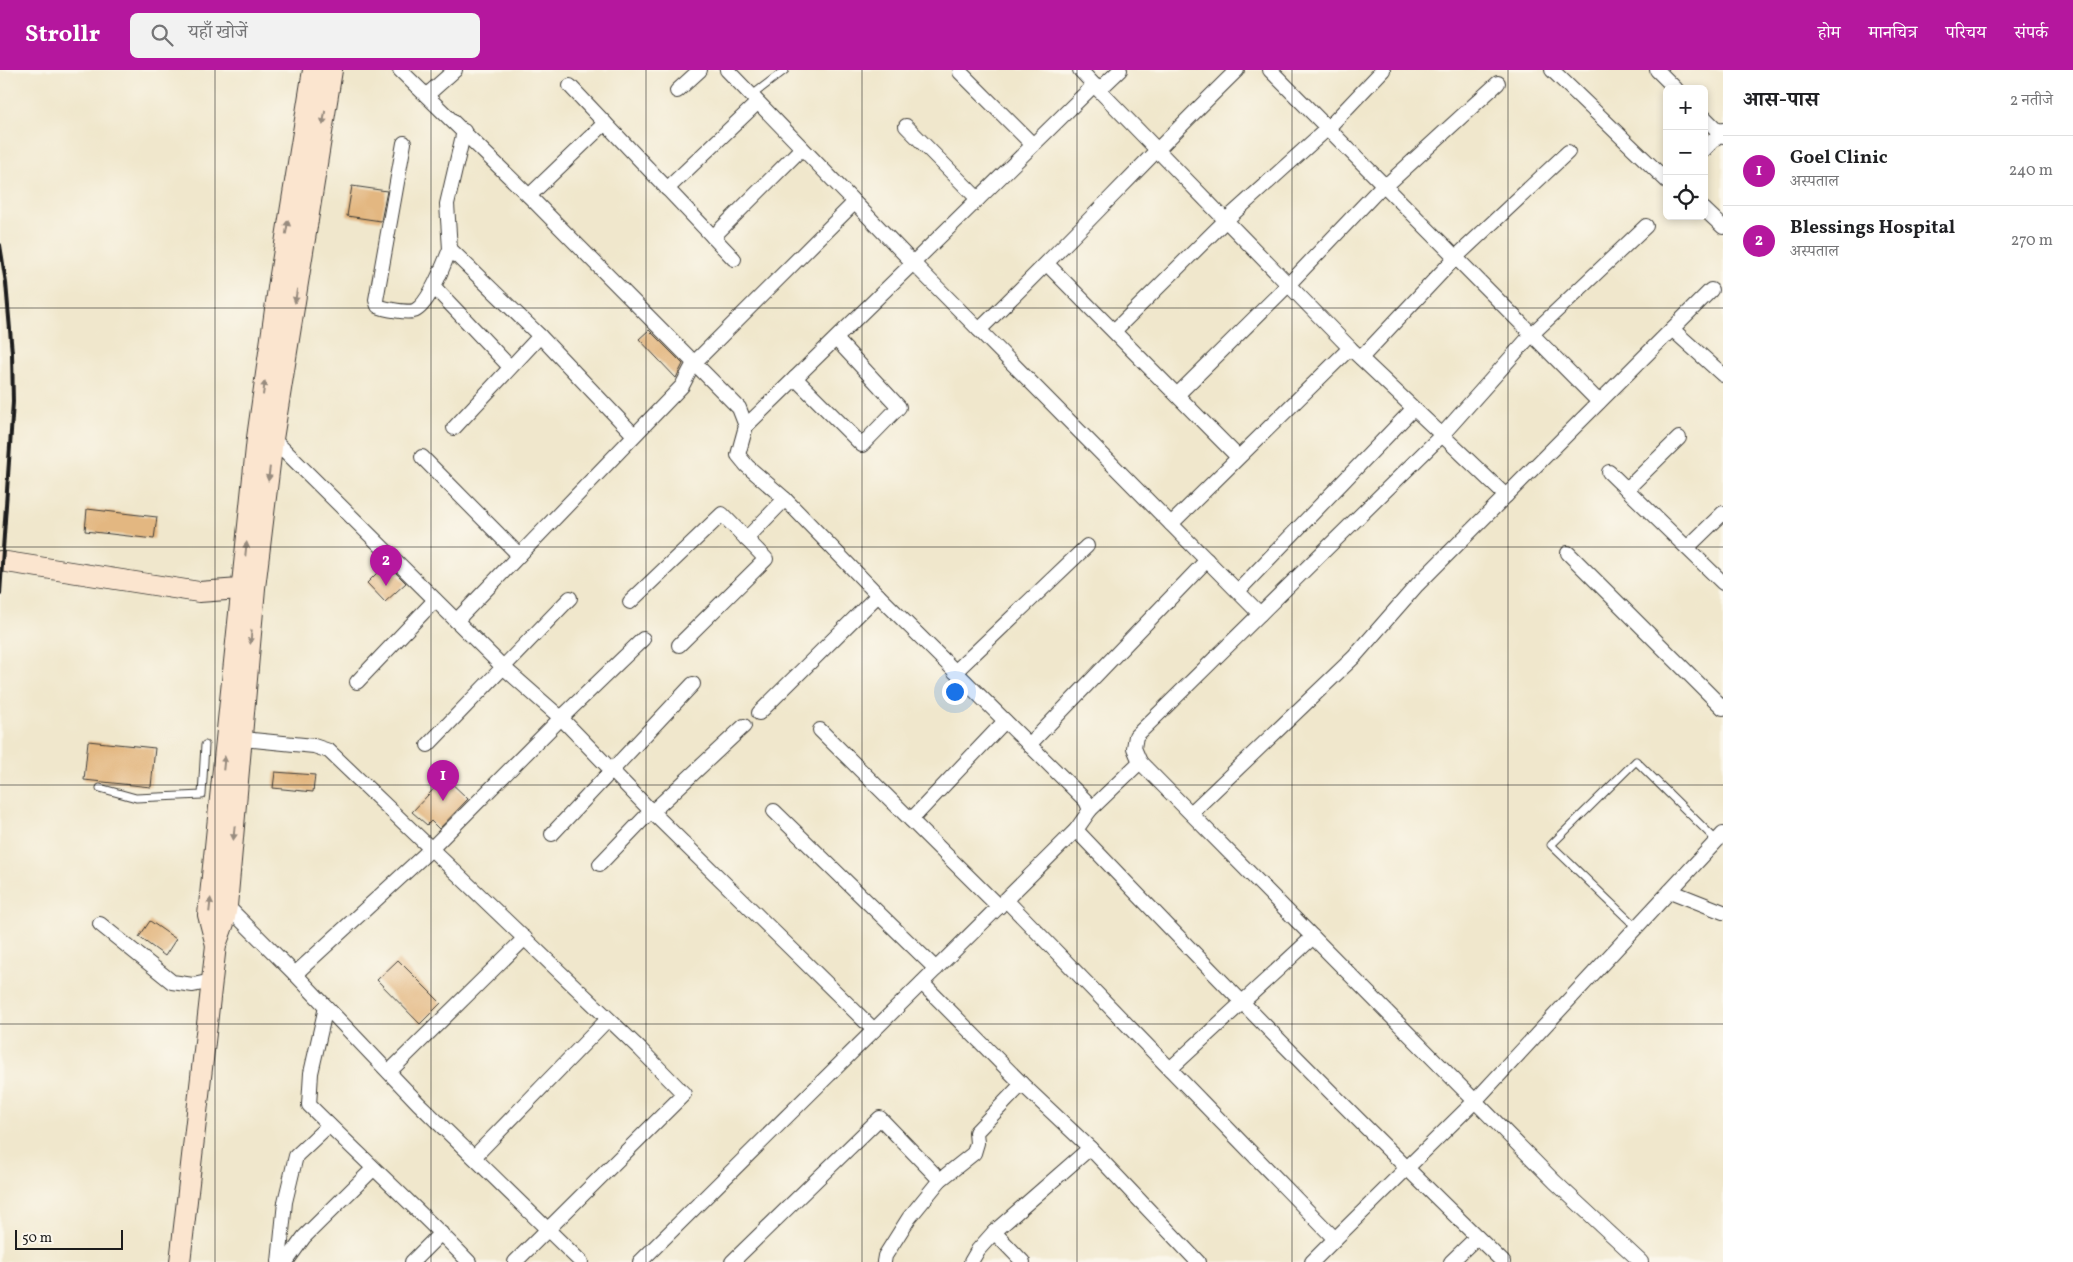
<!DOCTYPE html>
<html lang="hi">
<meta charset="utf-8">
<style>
body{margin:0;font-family:Vollkorn,"Noto Serif Devanagari",serif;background:#f2f2f2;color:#202124}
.controls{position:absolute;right:15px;top:15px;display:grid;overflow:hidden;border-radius:8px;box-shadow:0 2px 8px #0003}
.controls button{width:45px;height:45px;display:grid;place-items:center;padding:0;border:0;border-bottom:1px solid #e0e0e0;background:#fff;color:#202124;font:25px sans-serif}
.scale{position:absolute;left:15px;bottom:12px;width:108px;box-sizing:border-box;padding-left:5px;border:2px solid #1c1c1c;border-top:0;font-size:14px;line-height:18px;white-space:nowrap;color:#1c1c1c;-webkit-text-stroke:4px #fbf7ec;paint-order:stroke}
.you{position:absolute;left:954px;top:621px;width:18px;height:18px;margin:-12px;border:4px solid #fff;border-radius:50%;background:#1a73e8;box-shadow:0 0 0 8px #1a73e833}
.badge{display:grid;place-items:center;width:32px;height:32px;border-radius:50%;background:#b5179e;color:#fff;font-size:16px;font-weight:700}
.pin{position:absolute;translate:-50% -41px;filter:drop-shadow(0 1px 2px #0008)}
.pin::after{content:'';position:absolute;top:26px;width:18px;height:15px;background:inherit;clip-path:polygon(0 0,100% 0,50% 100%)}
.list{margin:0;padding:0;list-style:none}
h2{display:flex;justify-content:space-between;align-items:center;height:65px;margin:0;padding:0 20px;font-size:21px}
h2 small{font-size:16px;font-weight:400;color:#757577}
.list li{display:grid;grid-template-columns:32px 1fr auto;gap:15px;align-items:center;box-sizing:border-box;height:70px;padding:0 20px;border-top:1px solid #e0e0e0}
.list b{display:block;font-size:19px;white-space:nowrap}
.list p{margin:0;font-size:16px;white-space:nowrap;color:#757577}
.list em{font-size:16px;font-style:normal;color:#757577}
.icon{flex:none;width:28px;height:28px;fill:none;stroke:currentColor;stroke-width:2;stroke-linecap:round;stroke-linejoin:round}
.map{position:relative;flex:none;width:1723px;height:1192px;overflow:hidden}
header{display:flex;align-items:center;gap:30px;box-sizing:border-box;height:70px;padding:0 25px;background:#b5179e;color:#fff}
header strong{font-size:24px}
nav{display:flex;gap:28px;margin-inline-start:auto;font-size:18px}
.search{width:350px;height:45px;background:#f2f2f2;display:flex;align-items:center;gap:12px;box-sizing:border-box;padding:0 18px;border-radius:8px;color:#757577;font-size:19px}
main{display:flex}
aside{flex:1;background:#fff}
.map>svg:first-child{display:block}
.building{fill:#e3b781}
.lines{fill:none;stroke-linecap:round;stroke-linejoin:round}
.lane-casing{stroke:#3c3a36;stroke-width:9}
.street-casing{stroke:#3c3a36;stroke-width:16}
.secondary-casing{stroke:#3c3a36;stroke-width:22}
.lane{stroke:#fff;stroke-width:7}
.street{stroke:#fff;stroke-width:14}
.secondary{stroke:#fbe5cf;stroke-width:20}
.rail{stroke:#1c1c1c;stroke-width:4}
.oneway{fill:#978b7e}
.grid{fill:none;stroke:#1c1c1c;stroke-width:1;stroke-opacity:0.55}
</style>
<header>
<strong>Strollr</strong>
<div class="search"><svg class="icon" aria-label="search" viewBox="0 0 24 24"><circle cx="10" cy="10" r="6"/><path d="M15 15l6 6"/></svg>यहाँ खोजें</div>
<nav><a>होम</a><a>मानचित्र</a><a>परिचय</a><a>संपर्क</a></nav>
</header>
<main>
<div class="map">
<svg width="1723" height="1192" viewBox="0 0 1723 1192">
<rect width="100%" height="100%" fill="#fbf7ec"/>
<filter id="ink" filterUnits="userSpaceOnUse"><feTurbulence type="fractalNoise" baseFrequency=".02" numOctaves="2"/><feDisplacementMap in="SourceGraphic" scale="10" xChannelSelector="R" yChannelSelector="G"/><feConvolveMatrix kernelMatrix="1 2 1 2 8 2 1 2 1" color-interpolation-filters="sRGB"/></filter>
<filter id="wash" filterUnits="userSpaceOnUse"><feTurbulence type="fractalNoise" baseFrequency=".0096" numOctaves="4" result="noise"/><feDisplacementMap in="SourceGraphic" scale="20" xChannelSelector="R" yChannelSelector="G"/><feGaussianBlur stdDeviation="1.12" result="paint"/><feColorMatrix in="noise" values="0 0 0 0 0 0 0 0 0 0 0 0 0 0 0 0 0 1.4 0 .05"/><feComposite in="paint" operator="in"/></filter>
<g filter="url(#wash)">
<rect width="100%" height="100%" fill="#f0e7cc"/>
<g id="blocks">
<!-- building -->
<g class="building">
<path d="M352,116L387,121L381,151L347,146Z"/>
<path d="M649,260L683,294L676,308L639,269Z"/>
<path d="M87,439L157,447L154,469L85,461Z"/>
<path d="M384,496L389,502L392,499L406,513L385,532L367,513Z"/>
<path d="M88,671L155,678L151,717L84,710Z"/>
<path d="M275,702L315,705L313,722L273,718Z"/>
<path d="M445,707L468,729L439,759L431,751L427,755L412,742Z"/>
<path d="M150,851L176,869L165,886L139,867Z"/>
<path d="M398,890L441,933L420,954L377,910Z"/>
</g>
</g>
</g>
<g filter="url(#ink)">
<use href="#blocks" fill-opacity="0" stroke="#3c3a36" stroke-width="1"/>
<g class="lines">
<defs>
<g id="lane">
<path d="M751,26L785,0"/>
<path d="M100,718L136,728L202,725L205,675"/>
<path d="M1637,858L1551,775L1636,691L1717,771"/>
</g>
<g id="street">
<path d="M400,0L529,126L739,338L746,356L738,385L747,396L785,429L878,525L1086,731L1090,740L1076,760L640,1192"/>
<path d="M727,0L913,193L1094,15L1350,278L1442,365L1136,666L1134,678L1140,692"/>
<path d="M1080,0L1094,15"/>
<path d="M1270,0L1599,332"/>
<path d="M1552,0L1667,111"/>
<path d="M1657,0L1676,19"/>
<path d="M960,2L1033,75"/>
<path d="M570,16L605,53"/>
<path d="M1099,20L1120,0"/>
<path d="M677,21L700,0"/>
<path d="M427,25L455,0"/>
<path d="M1704,47L1723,66"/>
<path d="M906,56L978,129"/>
<path d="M464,61L447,134L450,179L540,266L634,365"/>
<path d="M404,73L376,230L378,236C384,239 410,244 416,240C430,232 444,194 450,179"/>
<path d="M1704,80L1723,60"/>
<path d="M667,119L757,33"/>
<path d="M529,126L605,53L734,189"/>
<path d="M1704,139L1723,157"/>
<path d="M713,167L801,79"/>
<path d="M1047,194L1238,387"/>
<path d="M434,217L510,297"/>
<path d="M1672,259L1711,220"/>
<path d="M979,260C1067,175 1150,85 1237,0"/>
<path d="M1114,261L1226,150L1328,58L1383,0"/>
<path d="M1361,288L1456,187L1568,82"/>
<path d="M795,308L862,375L899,337L836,269"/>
<path d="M1177,325L1288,215L1384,114L1390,112L1498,13"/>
<path d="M746,356L913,193L1260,544"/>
<path d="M454,358L540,266"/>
<path d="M273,369L503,597L561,648L651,741L874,960"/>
<path d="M422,387L519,485"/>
<path d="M1609,402L1723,513"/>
<path d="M1627,419L1679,368"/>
<path d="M1506,426L1442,365L1532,264L1646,156"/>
<path d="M1171,454L1350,278"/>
<path d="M746,469L785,429"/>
<path d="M1687,478L1723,443"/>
<path d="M1568,483L1723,638"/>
<path d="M1238,521L1413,339"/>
<path d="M630,532L722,444L766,489L679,575"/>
<path d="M456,551L682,316L694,293L854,133"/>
<path d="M955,602L1087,476"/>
<path d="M357,612L435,530"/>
<path d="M759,643L878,525"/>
<path d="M820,660L999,837"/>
<path d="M243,669L314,676L329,681L641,980L684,1024L515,1192"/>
<path d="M428,675L570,528"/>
<path d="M1029,675L1207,490"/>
<path d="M1090,740L1140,692L1555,1112L1641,1192"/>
<path d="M774,741L936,899"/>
<path d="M1191,743L1354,587L1417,515L1672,259L1723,305"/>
<path d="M911,750L1005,651"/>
<path d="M1076,760C1216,907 1357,1051 1503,1192"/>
<path d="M552,764L693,614"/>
<path d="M600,794L651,741L652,742L744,656"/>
<path d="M1670,821L1723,842"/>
<path d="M1006,830L1335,1169L1475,1031L1723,764"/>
<path d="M227,836L295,904L418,1033L581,1192"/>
<path d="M100,854L172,912L193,915L212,911"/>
<path d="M295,904L431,779L561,648L643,569"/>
<path d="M922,913L1022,1014L1090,1078L1198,1192"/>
<path d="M326,937L311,1003L309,1035C362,1088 417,1138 469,1192"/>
<path d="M1170,999L1313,867"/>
<path d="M389,1002L525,868"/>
<path d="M474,1087L608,949"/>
<path d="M940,1110L974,1083L977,1073L976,1062L1022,1014"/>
<path d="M994,1162L1090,1078"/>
<path d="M279,1192L285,1132L296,1086L329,1055"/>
<path d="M286,1192L304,1167L373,1099"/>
<path d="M412,1192L441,1163"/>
<path d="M732,1192L880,1048L940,1110L909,1148L885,1186L884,1192"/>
<path d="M971,1192L978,1180L994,1162L1023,1192"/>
<path d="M1312,1192L1335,1169"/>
<path d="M1451,1192L1477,1167"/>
</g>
<g id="secondary">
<path d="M0,491L199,522L253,518"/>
<path d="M216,875L208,845L257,368L279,211L313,0"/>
<path d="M180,1192L216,875L224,853L227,836L255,518L273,369L332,0"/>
</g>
</defs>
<!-- lane casing -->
<use href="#lane" class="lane-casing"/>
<!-- street casing -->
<use href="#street" class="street-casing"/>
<!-- secondary casing -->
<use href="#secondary" class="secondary-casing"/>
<!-- lane -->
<use href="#lane" class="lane"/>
<!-- street -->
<use href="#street" class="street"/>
<!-- secondary -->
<use href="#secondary" class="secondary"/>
<!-- rail -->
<path class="rail" d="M0,175L6,213L12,283L13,332L0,524"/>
</g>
<!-- one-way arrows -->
<defs><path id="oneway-solid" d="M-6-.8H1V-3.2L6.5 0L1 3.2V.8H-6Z" transform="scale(1.25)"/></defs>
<g class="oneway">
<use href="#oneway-solid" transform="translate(324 48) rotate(99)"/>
<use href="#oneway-solid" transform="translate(287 157) rotate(-81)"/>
<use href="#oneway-solid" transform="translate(296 226) rotate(99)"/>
<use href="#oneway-solid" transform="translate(264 318) rotate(-82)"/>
<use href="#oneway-solid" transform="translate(269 404) rotate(97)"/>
<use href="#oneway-solid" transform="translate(246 479) rotate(-84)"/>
<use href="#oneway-solid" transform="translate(251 567) rotate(95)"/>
<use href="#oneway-solid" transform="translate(224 693) rotate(-84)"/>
<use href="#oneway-solid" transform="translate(234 763) rotate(95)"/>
<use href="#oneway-solid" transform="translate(210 835) rotate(-84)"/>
</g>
</g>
<!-- grid -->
<path class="grid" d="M215,0V1192M431,0V1192M646,0V1192M862,0V1192M1077,0V1192M1292,0V1192M1508,0V1192M0,238H1723M0,477H1723M0,715H1723M0,954H1723"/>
</svg>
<div class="controls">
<button>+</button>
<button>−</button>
<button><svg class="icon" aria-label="locate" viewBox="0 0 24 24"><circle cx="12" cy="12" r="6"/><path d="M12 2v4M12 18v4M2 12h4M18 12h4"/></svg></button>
</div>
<div class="scale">50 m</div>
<div class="you"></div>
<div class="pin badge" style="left:443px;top:731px">1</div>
<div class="pin badge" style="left:386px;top:516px">2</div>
</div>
<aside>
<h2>आस-पास<small>2 नतीजे</small></h2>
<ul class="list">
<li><span class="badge">1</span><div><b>Goel Clinic</b><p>अस्पताल</p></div><em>240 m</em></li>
<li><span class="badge">2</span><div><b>Blessings Hospital</b><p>अस्पताल</p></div><em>270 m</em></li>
</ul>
</aside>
</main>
